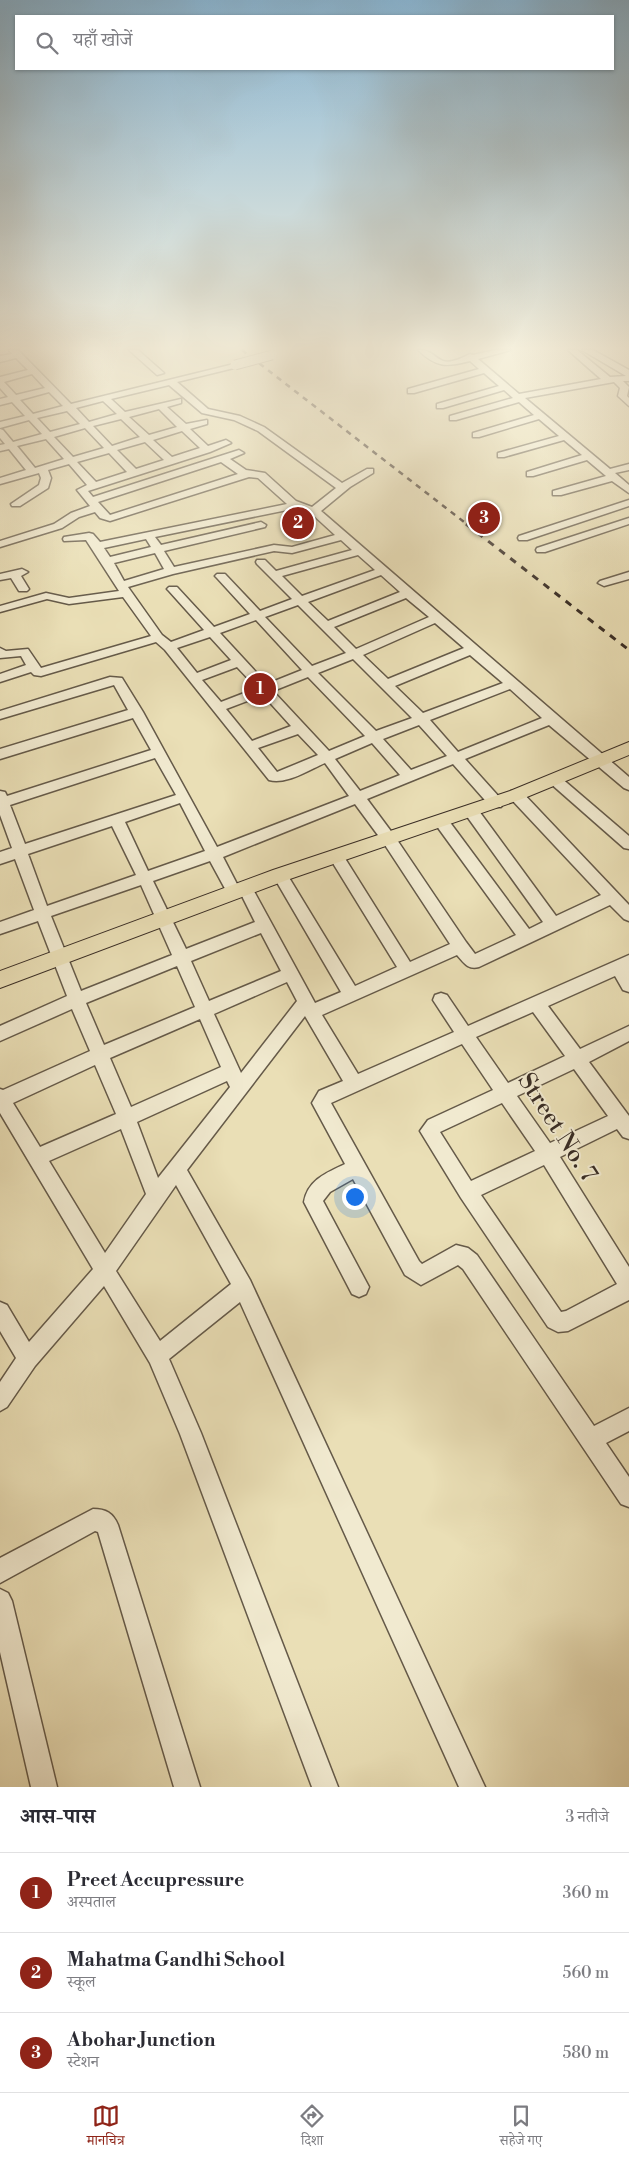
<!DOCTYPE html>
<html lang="hi">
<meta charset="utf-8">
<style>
body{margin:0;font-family:"Libre Bodoni","Noto Serif Devanagari",serif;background:#f7f7f7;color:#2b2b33}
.you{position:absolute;left:354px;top:1196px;width:18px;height:18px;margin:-12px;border:4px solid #fff;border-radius:50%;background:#1a73e8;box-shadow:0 0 0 8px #1a73e833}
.badge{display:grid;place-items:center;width:32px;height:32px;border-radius:50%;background:#8f2418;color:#fff;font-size:16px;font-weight:700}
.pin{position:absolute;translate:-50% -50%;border:2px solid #fff;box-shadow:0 1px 5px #0006}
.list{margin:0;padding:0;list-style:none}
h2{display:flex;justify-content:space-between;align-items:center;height:65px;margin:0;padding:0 20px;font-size:21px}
h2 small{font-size:16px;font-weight:400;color:#7c7c81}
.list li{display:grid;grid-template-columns:32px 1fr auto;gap:15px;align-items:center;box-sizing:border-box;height:80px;padding:0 20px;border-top:1px solid #e1e1e2}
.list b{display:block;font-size:19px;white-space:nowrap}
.list p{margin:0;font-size:16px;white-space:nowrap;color:#7c7c81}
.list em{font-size:16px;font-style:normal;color:#7c7c81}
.icon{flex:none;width:28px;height:28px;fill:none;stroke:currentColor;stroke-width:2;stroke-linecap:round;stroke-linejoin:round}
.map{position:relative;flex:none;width:629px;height:1787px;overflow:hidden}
.search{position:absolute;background:#fff;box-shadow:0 1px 4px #0004;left:15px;right:15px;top:15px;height:55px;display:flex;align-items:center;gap:12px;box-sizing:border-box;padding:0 18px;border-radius:0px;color:#7c7c81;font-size:19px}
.sheet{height:305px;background:#fff}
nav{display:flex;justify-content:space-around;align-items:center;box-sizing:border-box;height:70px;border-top:1px solid #e1e1e2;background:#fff;font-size:14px;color:#7c7c81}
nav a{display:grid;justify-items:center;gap:2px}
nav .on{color:#8f2418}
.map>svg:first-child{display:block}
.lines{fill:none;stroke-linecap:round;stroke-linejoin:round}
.minor-casing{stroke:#655a49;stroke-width:3}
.major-casing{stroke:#392d25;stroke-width:2}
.minor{fill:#f1ead0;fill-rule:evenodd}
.major{fill:#eadfb6;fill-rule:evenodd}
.rail-far1{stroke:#392d25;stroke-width:2.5;stroke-dasharray:5.5 5.5;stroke-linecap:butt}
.rail{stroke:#392d25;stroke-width:3;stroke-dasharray:7 7;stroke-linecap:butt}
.minor-bridge-casing{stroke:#655a49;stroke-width:11;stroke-linecap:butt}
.minor-bridge{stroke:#f1ead0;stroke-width:9}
.labels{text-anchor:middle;stroke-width:4;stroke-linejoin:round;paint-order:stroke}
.near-street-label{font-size:24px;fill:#392d25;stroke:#f1ead0}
</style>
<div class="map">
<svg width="629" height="1787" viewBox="0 0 629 1787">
<rect width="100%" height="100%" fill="#eadfb6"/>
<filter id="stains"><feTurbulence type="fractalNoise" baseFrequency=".004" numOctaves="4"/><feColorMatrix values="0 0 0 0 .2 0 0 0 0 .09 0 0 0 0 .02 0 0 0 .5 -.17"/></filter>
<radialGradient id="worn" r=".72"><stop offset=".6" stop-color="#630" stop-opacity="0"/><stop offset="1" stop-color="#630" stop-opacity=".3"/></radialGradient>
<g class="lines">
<defs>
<g id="minor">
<path d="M9,350H18L71,404L238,363V367L177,382L208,409L240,416L264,427L342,483L367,469H373V473L350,487L321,511L629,777V790L624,788L549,725L465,759L501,799L503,803L501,807H491L453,764L367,799L393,834L466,942L475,954L516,935L436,825L434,821L436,817L441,816L446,817L529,929L543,922L466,815L464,811L466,807H476L556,916L601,895L511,799L509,795L511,791H521L629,905V921L624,919L610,905L479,967C468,970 464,963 457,955L322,1015L358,1074L454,1032L433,1000L435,995L441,993L447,995L468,1026L629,955V992L623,990L615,976L548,1006L580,1049L629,1026V1041L589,1062L629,1116V1139L623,1137L617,1129L560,1157L629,1267V1300L568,1331L558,1332L548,1327L461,1198L420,1131L428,1120L493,1090L462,1044L331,1103L419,1261L422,1264L456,1245L468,1248L477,1255L594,1426L629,1408V1431L606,1443L629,1477V1507L621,1504L463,1269L458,1265L421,1285L405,1275L353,1179L330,1192L323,1201L369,1287L366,1294L359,1297L352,1294L304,1202C308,1180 326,1173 345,1164L312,1103L319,1091L343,1081L305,1016L187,1170L250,1280L485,1787H459L240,1302L169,1359L201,1433L338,1787H312L180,1434L150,1363L104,1286L35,1366L7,1407L0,1411V1382L16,1358L0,1331V1302L7,1305L29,1342L93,1269L0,1113V1089L3,1090L90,1051L72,1009L0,1041V1026L67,996L38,921L0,934V922L34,910L15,859L0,864V852L12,848L0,815V791L5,792L7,796L151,750L133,718L0,759V749L128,710L114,685L0,719V711L110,677L122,678L143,712L217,847L349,796L325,763C309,770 286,785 269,780L165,650L156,642L41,676L34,675L31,672L0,682V674L26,665L21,656L0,658V648L6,651L28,649L41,668L151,636L123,597L69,604L47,599L0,612V606L46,593L69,598L119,591L86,540L64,541L63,539L64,537L89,533L93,534L100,542L287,504L258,478L249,477L110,521L100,518L95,512L79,517L62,528L0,547V541L54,524L71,513L90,506L77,490L87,485L69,464L48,470L51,478L48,488L20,506H12L11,504L39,485L41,478L39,473L0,484V478L26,470L9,449L0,451V445L5,444L0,438V429L3,430L13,442L42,434L29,420L0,428V422L25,416L12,402L0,405V399L8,397L0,388V377L28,370L16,358L0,362V356L12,354ZM32,374L45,388L16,395L4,382ZM169,385L202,413L234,420L258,431L336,488L312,507L296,501L265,473L246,470L230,459L244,453L239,450L93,497L88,491L210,452L231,443L226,440L208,446L190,429L207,424V420L186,424L167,407L181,403V399L125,412L111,399ZM49,392L63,406L33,414L20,400ZM103,401L117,414L89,422L76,408ZM159,409L177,427L149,435L129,417ZM67,411L80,424L50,432L37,418ZM121,419L140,437L112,446L93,426ZM85,428L104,448L73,457L54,437ZM182,431L200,448L172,457L153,440ZM46,439L64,459L35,468L17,446ZM145,442L164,460L136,469L117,450ZM109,453L127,472L96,482L77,462ZM221,462L238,474L110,515L98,502ZM297,508L312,514L335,535L292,547L274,545L174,567L164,551L265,527L266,525L261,522L161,545L155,537ZM146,539L151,547L110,557L104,548ZM341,540L352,550L276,571L265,560H257L256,562L257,564L292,599L260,611L225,574H217L215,576L217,578L250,614L214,627L177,587H169L167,589L169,591L204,630L171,642L162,635L128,587L173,574L274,551L292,553ZM155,553L164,569L124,581L114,563ZM358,555L375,570L302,596L282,576ZM381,575L400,592L328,621L308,602ZM406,598L429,617L356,649L334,627ZM298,605L346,653L312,666L265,617ZM256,620L302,670L267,684L220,633ZM435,623L464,648L388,679L363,655ZM210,637L231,660L197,673L177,648ZM470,655L503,683L423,713L395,686ZM353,659L412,718L376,731L318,673ZM237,667L257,688L221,702L202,680ZM308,677L365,736L329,751L273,691ZM510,689L542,718L458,752L430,720ZM263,695L291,726L252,741L226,709ZM419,725L447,756L411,770L383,739ZM298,734L318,755L277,772L258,748ZM372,743L400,775L360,791L335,759ZM155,758L176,795L25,844L10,805ZM180,803L205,851L148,871L125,822ZM355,804L383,842L450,944L410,962L341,852L336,850L331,852L329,856L331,860L397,967L355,986L285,871L280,869L275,871L273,875L275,879L341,992L315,1003L250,884L245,882L238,886L223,857ZM112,826L136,875L47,906L28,854ZM210,861L229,896L234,898L241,894L255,922L186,949L153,881ZM141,885L172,955L81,991L51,916ZM261,933L281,971L209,1001L191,961ZM177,966L195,1007L104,1045L86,1003ZM287,982L297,1001L241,1073L214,1014ZM533,1012L565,1056L508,1083L476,1037ZM200,1019L221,1067L131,1107L110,1058ZM95,1065L116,1114L40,1147L13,1103ZM574,1069L608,1116L550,1143L517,1096ZM227,1081L230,1087L158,1178L137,1122ZM502,1103L535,1151L471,1181L440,1132ZM121,1129L146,1194L105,1253L49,1161ZM544,1165L617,1284L566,1311L561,1312L481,1195ZM176,1185L231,1284L160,1341L116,1271Z"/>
<path d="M129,350H138L164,373L157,375Z"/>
<path d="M418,350C432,350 432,356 443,361C451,364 464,357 470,354L473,355L495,350H511L478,359L519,394L601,379L568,350H577L610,377L626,376L582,350H593L629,370V381H623L629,387L627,396L629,398V406L618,396L620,388L614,382L525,398L610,469L629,464V470L615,473L629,485V493L612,481L561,495H553V491L606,476L587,460L533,476H527V472L582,455L564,440L504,457H498V453L559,436L539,419L479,437H473V433L534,415L519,402L456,420H450V416L513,398L504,390L443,408H437V404L499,386L484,373L414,393H408V389L479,369L470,361C446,367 437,368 418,350Z"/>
<path d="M629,500V506L527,540H519L518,538L519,536Z"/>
<path d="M629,518V524L545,552H537L536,550L537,548Z"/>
<path d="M22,569L28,572L21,576L29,589L27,591H19L11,578L0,580V574Z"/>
<path d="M629,572V579L604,586L598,583L600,581Z"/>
<path d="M555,775L560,777L629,836V849L624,848L550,783L548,780L550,777Z"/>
<path d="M93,1509C106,1509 113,1513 118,1525L200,1787H174L98,1532L95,1531L0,1583V1558Z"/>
<path d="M0,1589L8,1593L12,1601L57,1787H31L0,1652Z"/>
</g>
<path id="major" d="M629,742V755L522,799L287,880L0,988V971L273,870L510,791Z"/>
</defs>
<!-- minor casing -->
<use href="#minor" class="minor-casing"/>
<!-- major casing -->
<use href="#major" class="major-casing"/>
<!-- minor -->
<use href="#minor" class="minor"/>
<!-- major -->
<use href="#major" class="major"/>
<!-- rail-far1 -->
<path class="rail-far1" d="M242,350L468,525"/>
<!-- rail -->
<path class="rail" d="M466,524L629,650"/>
<defs>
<path id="minor-bridge" d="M235,365L272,355"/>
</defs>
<!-- minor-bridge casing -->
<use href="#minor-bridge" class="minor-bridge-casing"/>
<!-- minor-bridge -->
<use href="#minor-bridge" class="minor-bridge"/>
</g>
<!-- sky -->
<linearGradient id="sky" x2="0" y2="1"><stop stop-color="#89b6d4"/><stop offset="0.58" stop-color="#f6f1de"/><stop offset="1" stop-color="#f6f1de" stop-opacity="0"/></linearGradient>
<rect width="629" height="600" fill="url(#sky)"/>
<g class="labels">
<!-- near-street labels -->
<g class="near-street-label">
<text transform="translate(558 1127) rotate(57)" y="8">Street No. 7</text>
</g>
</g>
<rect width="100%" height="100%" filter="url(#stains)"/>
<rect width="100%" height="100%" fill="url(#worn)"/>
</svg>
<div class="you"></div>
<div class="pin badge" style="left:260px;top:689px">1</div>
<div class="pin badge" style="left:298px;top:523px">2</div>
<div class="pin badge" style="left:484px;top:518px">3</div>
<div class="search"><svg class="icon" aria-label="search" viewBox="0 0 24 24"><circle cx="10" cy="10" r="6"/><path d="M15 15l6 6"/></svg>यहाँ खोजें</div>
</div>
<section class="sheet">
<h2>आस-पास<small>3 नतीजे</small></h2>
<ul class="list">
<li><span class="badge">1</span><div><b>Preet Accupressure</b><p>अस्पताल</p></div><em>360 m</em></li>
<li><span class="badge">2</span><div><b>Mahatma Gandhi School</b><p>स्कूल</p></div><em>560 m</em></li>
<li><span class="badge">3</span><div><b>Abohar Junction</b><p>स्टेशन</p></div><em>580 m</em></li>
</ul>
</section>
<nav>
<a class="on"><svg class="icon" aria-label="map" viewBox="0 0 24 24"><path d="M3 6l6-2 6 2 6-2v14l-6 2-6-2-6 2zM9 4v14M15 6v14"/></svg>मानचित्र</a>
<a><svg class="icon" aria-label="directions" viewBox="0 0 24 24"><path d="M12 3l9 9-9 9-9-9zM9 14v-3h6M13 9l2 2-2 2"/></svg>दिशा</a>
<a><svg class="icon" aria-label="saved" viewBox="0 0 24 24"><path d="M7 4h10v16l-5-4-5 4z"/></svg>सहेजे गए</a>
</nav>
